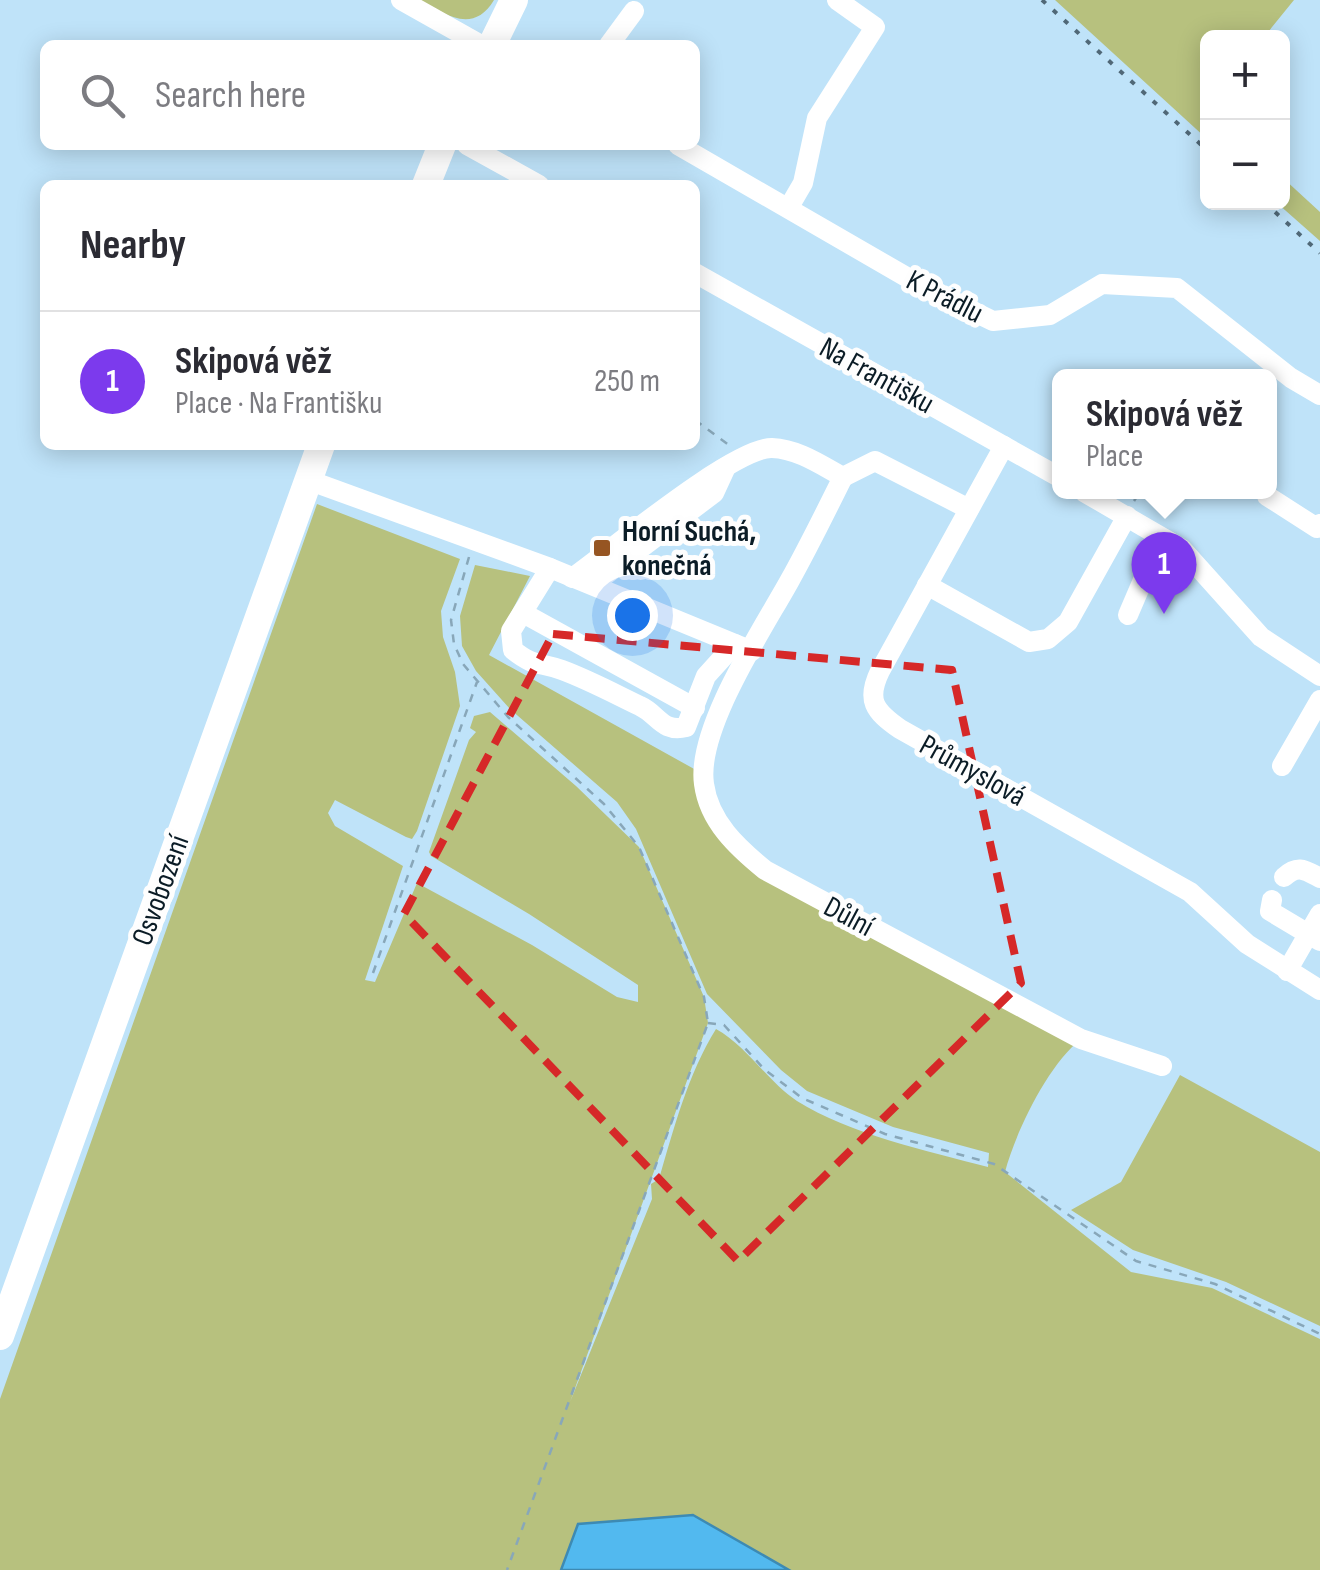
<!DOCTYPE html>
<meta charset="utf-8">
<style>
body{margin:0;font-family:"Sofia Sans Condensed",sans-serif;background:#f7f7f7;color:#2b2b33}
.controls{position:absolute;right:30px;top:30px;display:grid;overflow:hidden;border-radius:15px;box-shadow:0 5px 25px #0003}
.controls button{width:90px;height:90px;display:grid;place-items:center;padding:0;border:0;border-bottom:2px solid #e1e1e2;background:#fff;color:#2b2b33;font:50px sans-serif}
.you{position:absolute;left:632px;top:615px;width:35px;height:35px;margin:-25px;border:8px solid #fff;border-radius:50%;background:#1a73e8;box-shadow:0 0 0 15px #1a73e833}
.badge{display:grid;place-items:center;width:65px;height:65px;border-radius:50%;background:#7c3aed;color:#fff;font-size:32px;font-weight:700}
.pin{position:absolute;translate:-50% -82px;filter:drop-shadow(0 2px 5px #0008)}
.pin::after{content:'';position:absolute;top:52px;width:35px;height:30px;background:inherit;clip-path:polygon(0 0,100% 0,50% 100%)}
.popup{position:absolute;left:1052px;top:369px;width:225px;height:130px;box-sizing:border-box;display:grid;place-content:center;border-radius:15px;background:#fff;filter:drop-shadow(0 2px 8px #0005);font-size:32px;white-space:nowrap;color:#7c7c81}
.popup b{font-size:38px;color:#2b2b33}
.popup::after{content:'';position:absolute;left:50%;top:100%;margin-left:-20px;border:20px solid transparent;border-top-color:#fff}
.list{margin:0;padding:0;list-style:none}
h2{display:flex;justify-content:space-between;align-items:center;height:130px;margin:0;padding:0 40px;font-size:42px}
h2 small{font-size:32px;font-weight:400;color:#7c7c81}
.list li{display:grid;grid-template-columns:65px 1fr auto;gap:30px;align-items:center;box-sizing:border-box;height:140px;padding:0 40px;border-top:2px solid #e1e1e2}
.list b{display:block;font-size:38px;white-space:nowrap}
.list p{margin:0;font-size:32px;white-space:nowrap;color:#7c7c81}
.list em{font-size:32px;font-style:normal;color:#7c7c81}
.icon{flex:none;width:55px;height:55px;fill:none;stroke:currentColor;stroke-width:2;stroke-linecap:round;stroke-linejoin:round}
.map{position:relative;flex:none;width:1320px;height:1570px;overflow:hidden}
.search{position:absolute;background:#fff;box-shadow:0 5px 25px #0003;left:40px;top:40px;width:660px;height:110px;display:flex;align-items:center;gap:25px;box-sizing:border-box;padding:0 35px;border-radius:15px;color:#7c7c81;font-size:38px}
.panel{position:absolute;background:#fff;box-shadow:0 5px 25px #0003;left:40px;top:180px;width:660px;height:270px;border-radius:15px}
.map>svg:first-child{display:block}
.green{fill:#b7c17e}
.water{fill:#52b9ef;stroke:#3d8ab3;stroke-width:2.5}
.lines{fill:none;stroke-linecap:round;stroke-linejoin:round}
.path{stroke:#88a7b9;stroke-width:2.5;stroke-dasharray:8 8;stroke-linecap:butt}
.minor{stroke:#fff;stroke-width:20}
.major{stroke:#fff;stroke-width:28}
.rail{stroke:#506877;stroke-width:4;stroke-dasharray:5 10;stroke-linecap:butt}
.marked{fill:none;stroke:#d62828;stroke-width:8;stroke-dasharray:20 12;stroke-linejoin:round}
.poi-dot{fill:#965522;stroke:#fefefe;stroke-width:4}
.labels{text-anchor:middle;stroke-width:10;stroke-linejoin:round;paint-order:stroke}
.street-label{font-size:30px;fill:#0b1c26;stroke:#fefefe}
.poi-label{font-size:30px;font-weight:bold;fill:#0b1c26;stroke:#fefefe;text-anchor:start}
</style>
<div class="map">
<svg width="1320" height="1570" viewBox="0 0 1320 1570">
<rect width="100%" height="100%" fill="#bfe3f9"/>
<!-- green -->
<g class="green">
<path d="M418,0H494C473,35 445,14 418,0Z"/>
<path d="M1055,0H1294L1264,37L1208,38L1207,139Z"/>
<path d="M1283,178L1320,212V241L1277,203L1282,202Z"/>
<path d="M317,504L460,559L441,611L443,637L455,672L460,706L417,831L412,839L406,837L335,800L328,813L335,826L403,866L365,980L375,982L417,883L532,945L617,997L638,1002V985L529,914L431,856L429,852L469,740L476,732L470,728L474,716L490,712L576,786L639,847L704,997L708,1023L570,1402L652,1199L651,1184L659,1179C674,1128 688,1074 716,1029C747,1046 767,1081 797,1101C850,1134 927,1151 988,1167L989,1153L893,1127L807,1091L781,1070L707,994L636,829L617,802L510,709L476,671L462,646L460,616L475,565L530,576L489,655L705,775L735,846L1081,1039C1048,1065 1016,1131 1005,1172L1131,1272L1212,1288L1320,1339V1570H789L693,1515L578,1524L561,1570H0V1399Z"/>
<path d="M1180,1075L1320,1152V1326L1226,1282L1133,1250L1071,1210L1121,1182Z"/>
</g>
<!-- water -->
<path class="water" d="M693,1515L789,1570H561L578,1524Z"/>
<g class="lines">
<!-- path -->
<g class="path">
<path d="M695,420L730,446"/>
<path d="M1134,501L1140,492"/>
<path d="M469,557L451,620L454,644L463,664L508,717L604,804L639,847L704,997L708,1023L507,1570"/>
<path d="M373,973L477,682"/>
<path d="M708,1023L724,1025L764,1069L802,1098L885,1134L994,1164L1136,1261L1215,1284L1320,1334"/>
</g>
<!-- minor -->
<g class="minor">
<path d="M401,0L481,45"/>
<path d="M609,45L634,11"/>
<path d="M467,145L539,185"/>
<path d="M678,145L929,290L993,321L1050,315L1102,284L1177,288L1291,378L1320,395"/>
<path d="M789,207L803,183L817,118L875,27L837,0"/>
<path d="M695,273L1059,477"/>
<path d="M1004,446L880,671C866,700 874,711 900,729L1190,892L1247,944L1320,990"/>
<path d="M843,477C826,511 809,546 790,580C763,629 696,729 704,784C709,822 738,848 765,870L1081,1039L1162,1066"/>
<path d="M843,477L875,461L969,509"/>
<path d="M308,480L550,568L752,651"/>
<path d="M1084,492L1182,549L1261,637L1320,676"/>
<path d="M1267,496L1317,528L1320,524"/>
<path d="M550,568L511,631L513,650C534,667 539,662 562,670C589,680 615,694 640,706C658,714 662,733 686,727L706,676L735,644"/>
<path d="M572,578C609,552 734,447 772,448C798,449 821,465 843,477"/>
<path d="M579,578L604,576L714,493L726,467"/>
<path d="M927,585L1029,642L1048,639L1068,622L1127,516"/>
<path d="M523,613L695,708"/>
<path d="M1128,615L1149,566L1170,542"/>
<path d="M1282,766L1320,700"/>
<path d="M1284,877C1298,864 1305,870 1320,878"/>
<path d="M1272,900L1270,911L1320,941"/>
<path d="M1287,971L1320,914"/>
</g>
<!-- major -->
<g class="major">
<path d="M492,45L514,0"/>
<path d="M426,185L442,145"/>
<path d="M0,1336L321,445"/>
</g>
<!-- rail -->
<g class="rail">
<path d="M1042,0L1208,151"/>
<path d="M1264,202L1320,253"/>
</g>
</g>
<!-- marked area -->
<path class="marked" d="M553,634L952,670L1021,983L738,1261L404,914Z"/>
<!-- markers -->
<rect class="poi-dot" x="592" y="538" width="20" height="20" rx="5"/>
<g class="labels">
<!-- street labels -->
<g class="street-label">
<text transform="translate(945 296) rotate(27)" y="10">K Prádlu</text>
<text transform="translate(877 375) rotate(29)" y="10">Na Františku</text>
<text transform="translate(973 770) rotate(29)" y="10">Průmyslová</text>
<text transform="translate(160 890) rotate(-70)" y="10">Osvobození</text>
<text transform="translate(849 916) rotate(28)" y="10">Důlní</text>
</g>
<!-- poi labels -->
<g class="poi-label">
<text x="622" y="541">Horní Suchá,<tspan x="622" dy="34">konečná</tspan></text>
</g>
</g>
</svg>
<div class="controls">
<button>+</button>
<button>−</button>
</div>
<div class="you"></div>
<div class="pin badge" style="left:1164px;top:614px">1</div>
<div class="popup"><b>Skipová věž</b>Place</div>
<div class="search"><svg class="icon" aria-label="search" viewBox="0 0 24 24"><circle cx="10" cy="10" r="6"/><path d="M15 15l6 6"/></svg>Search here</div>
<section class="panel">
<h2>Nearby<small></small></h2>
<ul class="list">
<li><span class="badge">1</span><div><b>Skipová věž</b><p>Place · Na Františku</p></div><em>250 m</em></li>
</ul>
</section>
</div>
